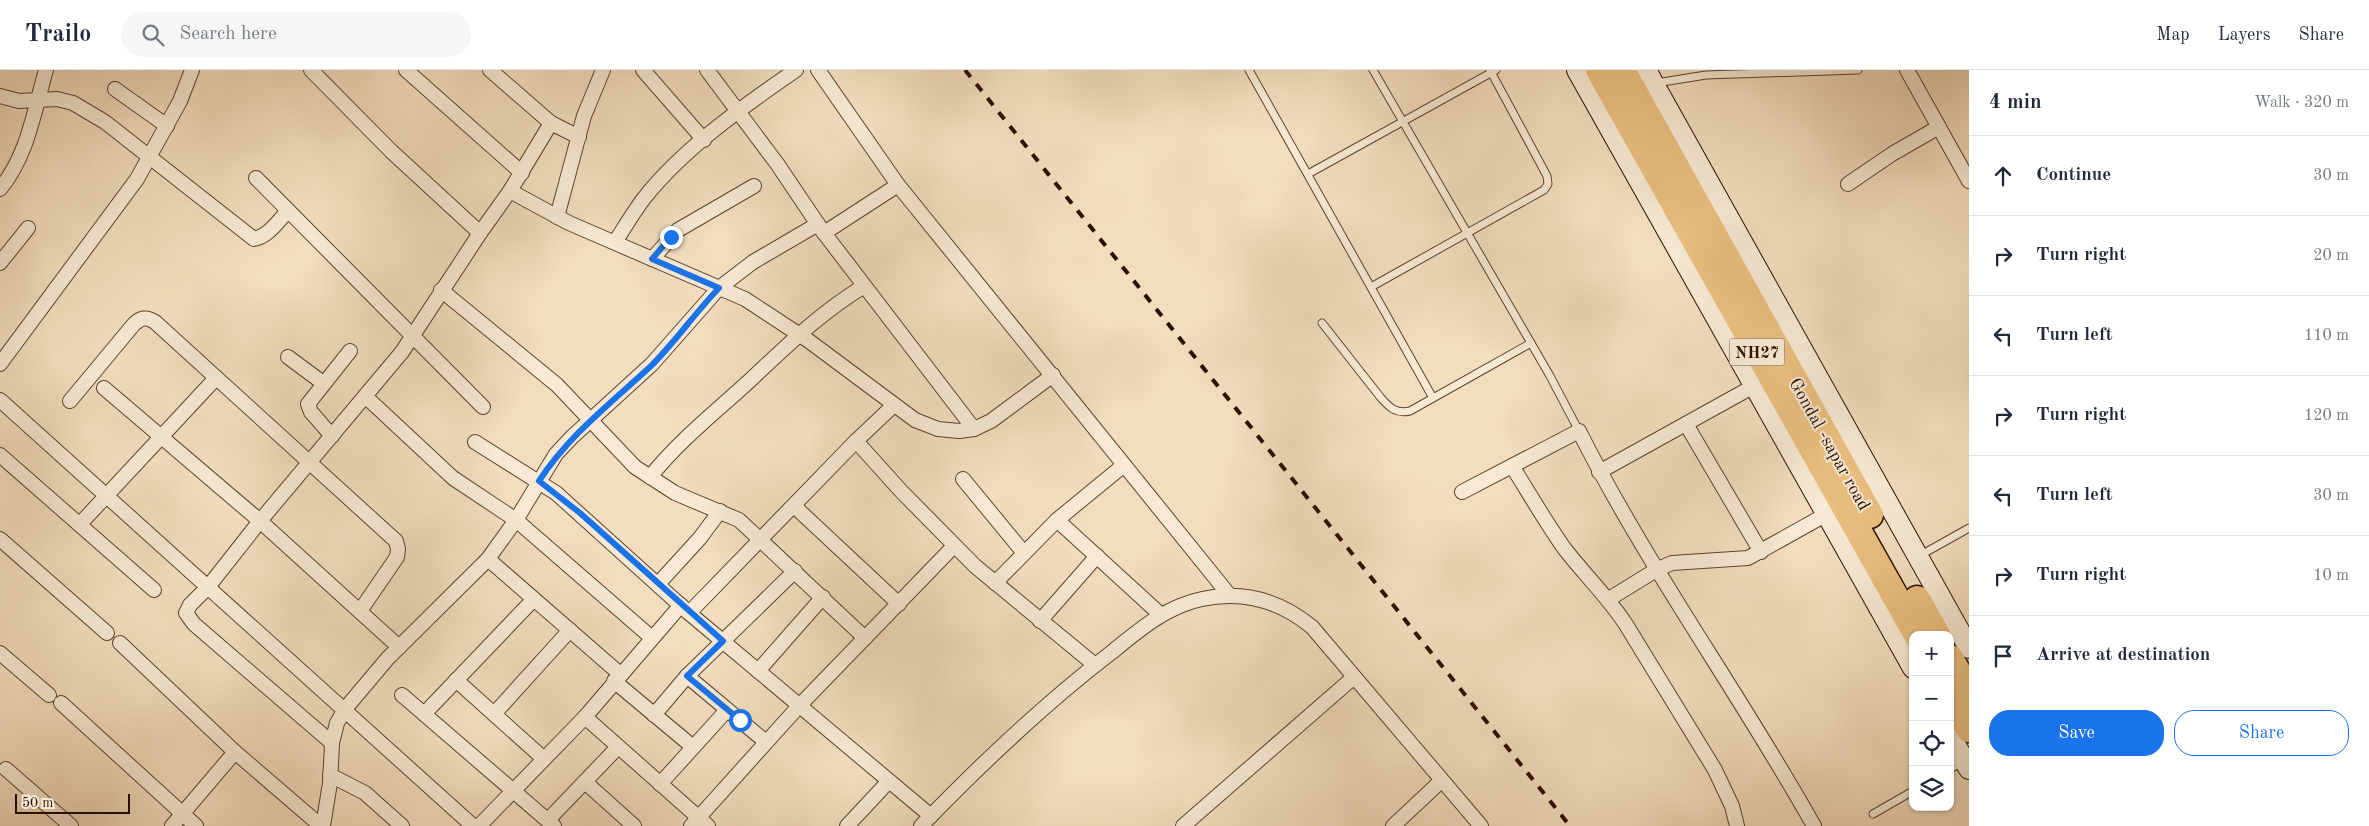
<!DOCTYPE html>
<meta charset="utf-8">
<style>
body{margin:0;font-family:"Old Standard TT",serif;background:#f6f6f7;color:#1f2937}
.controls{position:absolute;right:15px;bottom:15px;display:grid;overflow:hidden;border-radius:10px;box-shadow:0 1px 4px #0004}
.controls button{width:45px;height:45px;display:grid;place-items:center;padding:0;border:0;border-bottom:1px solid #e0e1e3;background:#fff;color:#1f2937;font:25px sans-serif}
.scale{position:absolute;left:15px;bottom:12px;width:115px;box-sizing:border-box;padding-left:5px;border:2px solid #2b0f00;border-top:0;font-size:14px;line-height:18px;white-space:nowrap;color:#2b0f00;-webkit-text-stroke:4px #f7e9d4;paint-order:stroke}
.stop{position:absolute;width:15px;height:15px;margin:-11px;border:4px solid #1a73e8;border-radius:50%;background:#fff}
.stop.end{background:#1a73e8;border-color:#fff;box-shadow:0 1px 5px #0008}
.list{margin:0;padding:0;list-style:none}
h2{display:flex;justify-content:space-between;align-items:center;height:65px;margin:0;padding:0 20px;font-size:21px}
h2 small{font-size:16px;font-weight:400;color:#747a83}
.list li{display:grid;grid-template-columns:32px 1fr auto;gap:15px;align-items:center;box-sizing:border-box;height:80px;padding:0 20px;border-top:1px solid #e0e1e3}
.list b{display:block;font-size:19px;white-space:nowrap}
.list em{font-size:16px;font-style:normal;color:#747a83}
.actions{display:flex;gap:10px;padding:15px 20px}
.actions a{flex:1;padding:11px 0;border:1px solid #1a73e8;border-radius:20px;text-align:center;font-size:18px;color:#1a73e8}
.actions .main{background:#1a73e8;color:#fff}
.icon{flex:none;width:28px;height:28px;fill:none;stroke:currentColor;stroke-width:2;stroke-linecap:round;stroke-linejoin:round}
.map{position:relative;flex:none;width:1969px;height:756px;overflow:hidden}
header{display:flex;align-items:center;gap:30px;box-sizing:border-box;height:70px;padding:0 25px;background:#fff;border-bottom:1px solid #e0e1e3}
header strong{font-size:24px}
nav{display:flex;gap:28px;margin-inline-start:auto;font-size:18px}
.search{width:350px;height:45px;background:#f6f6f7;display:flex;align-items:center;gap:12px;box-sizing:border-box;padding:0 18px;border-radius:28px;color:#747a83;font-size:19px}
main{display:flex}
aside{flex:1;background:#fff}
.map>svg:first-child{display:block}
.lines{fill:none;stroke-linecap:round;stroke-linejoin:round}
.lane-casing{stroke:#5d422f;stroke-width:9}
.street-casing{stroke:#5d422f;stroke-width:16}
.secondary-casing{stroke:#2b0f00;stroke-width:22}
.highway-casing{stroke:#2b0f00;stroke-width:29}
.lane{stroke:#f7e9d4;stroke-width:7}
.street{stroke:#f7e9d4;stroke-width:14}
.secondary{stroke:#f7e9d4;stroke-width:20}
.highway{stroke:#e9be7e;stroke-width:26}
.rail{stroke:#2b0f00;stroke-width:4;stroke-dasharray:9 9;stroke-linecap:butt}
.route{stroke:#1a73e8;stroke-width:6}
.labels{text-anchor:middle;stroke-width:4;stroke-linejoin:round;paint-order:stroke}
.shield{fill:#f7e9d4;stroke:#685040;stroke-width:1}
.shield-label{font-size:16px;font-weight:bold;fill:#2b0f00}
.street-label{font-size:18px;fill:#2b0f00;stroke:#f7e9d4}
</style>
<header>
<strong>Trailo</strong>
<div class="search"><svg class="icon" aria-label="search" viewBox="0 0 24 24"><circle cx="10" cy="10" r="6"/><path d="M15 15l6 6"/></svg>Search here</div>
<nav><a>Map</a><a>Layers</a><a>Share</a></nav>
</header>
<main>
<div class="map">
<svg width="1969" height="756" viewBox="0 0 1969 756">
<rect width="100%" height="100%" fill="#f2ddbd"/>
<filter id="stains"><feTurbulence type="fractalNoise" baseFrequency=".004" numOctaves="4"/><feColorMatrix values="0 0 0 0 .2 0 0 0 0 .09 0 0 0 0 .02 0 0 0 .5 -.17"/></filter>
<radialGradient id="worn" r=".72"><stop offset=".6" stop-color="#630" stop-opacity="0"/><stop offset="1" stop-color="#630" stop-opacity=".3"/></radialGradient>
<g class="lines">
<defs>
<g id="lane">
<path d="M1249,0L1433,328"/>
<path d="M1373,0L1550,306L1579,361"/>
<path d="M1656,13L1706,5L1858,0"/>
<path d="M1308,104L1496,0"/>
<path d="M1371,217L1544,120L1548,114L1547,106L1490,0"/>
<path d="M1322,253L1381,328C1390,338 1396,344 1410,341L1531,273"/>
<path d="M1919,486L1969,458"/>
<path d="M1950,699L1963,692"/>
<path d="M1873,744L1913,721"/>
</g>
<g id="street">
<path d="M311,0L391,81L480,163"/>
<path d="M406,0L522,103"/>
<path d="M490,0L551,53L579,67"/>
<path d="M643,0L704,70"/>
<path d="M707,0L778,95L821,159L974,359"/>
<path d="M818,0L898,115L1230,526"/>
<path d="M1907,0L1969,111"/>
<path d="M115,19L167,56"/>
<path d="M0,26L19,31L57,29L73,33L105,52L254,169C269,166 278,151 288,141"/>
<path d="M256,108L483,337"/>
<path d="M1848,114L1892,84L1939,57"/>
<path d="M0,119C28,85 34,41 46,0"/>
<path d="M510,121L569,153L745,229L809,271L915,350L938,359L959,361L974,359L991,351L1053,305"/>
<path d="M557,147L584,46L603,0"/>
<path d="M824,163L898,115"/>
<path d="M615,172C625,157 634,141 645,127C684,78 745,35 796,0"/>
<path d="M652,189L678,160L754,116"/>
<path d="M0,193L28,158"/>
<path d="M441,220L557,315L635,397L675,423L739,450L865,568"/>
<path d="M288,287L323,313"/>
<path d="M0,294L137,109L180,31L192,0"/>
<path d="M104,318L260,451L399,577"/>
<path d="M365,326L453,408L516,450L652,568"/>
<path d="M0,330L473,756"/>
<path d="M70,331L134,254C141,248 146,246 155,252L396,471L398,479L397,487L360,541"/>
<path d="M1686,354L1761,482"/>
<path d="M332,366L311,342L308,334L350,281"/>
<path d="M856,371L901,421L975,496L1095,595"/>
<path d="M475,372L556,423L689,543L931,746"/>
<path d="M0,385L154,520"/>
<path d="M1512,396C1529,423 1545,451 1564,478C1584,504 1607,526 1625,553L1715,700L1732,736L1737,756"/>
<path d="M1599,402L1754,316"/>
<path d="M650,407C678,372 713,344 746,314C787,276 816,246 864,216"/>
<path d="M963,409L1024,483"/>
<path d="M1462,422L1579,361C1648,498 1739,622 1814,756"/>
<path d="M794,436L899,534"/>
<path d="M1057,450L1161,545"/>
<path d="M80,454L216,308"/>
<path d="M0,469L107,563"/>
<path d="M488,489L620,604"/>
<path d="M995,513L1057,450L1124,395"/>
<path d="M658,514L700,468L720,441"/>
<path d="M1609,529L1656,500L1672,493L1748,488L1827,444"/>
<path d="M689,543L856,371L894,335"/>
<path d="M1040,551L1097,486"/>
<path d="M120,573L235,682L321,756"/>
<path d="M0,583L49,625"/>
<path d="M758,601L823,527"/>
<path d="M687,606L766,672"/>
<path d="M456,610L544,689"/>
<path d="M614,611L693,677"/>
<path d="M402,625L554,756"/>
<path d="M61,633L196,756"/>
<path d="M424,644L534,529"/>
<path d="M494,644L570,560"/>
<path d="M654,645L687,606L795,501"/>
<path d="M585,647L708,756"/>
<path d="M332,673L194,554L186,543L190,535L208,517L260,451L402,282L480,163L510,121L551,53"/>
<path d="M6,699L71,756"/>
<path d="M330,705L365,723L402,756"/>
<path d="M585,712L634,756"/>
<path d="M660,714L727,640"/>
<path d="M548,750L618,677"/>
<path d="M172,756L235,682"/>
<path d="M323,756L330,713L332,673L337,653L345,639L388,588L488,489L516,450L556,384L572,367L652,294L719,218L753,192L818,154"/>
<path d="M479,756L585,647L681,535"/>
<path d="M691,756L799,636L954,476"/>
<path d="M847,756L889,711"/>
<path d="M921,756C981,694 1044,634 1112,582C1139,560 1167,536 1202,529C1243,520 1280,531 1312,557L1481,756"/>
<path d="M1183,756L1354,607"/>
<path d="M1393,756L1441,711"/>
</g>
<g id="secondary">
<path d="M1577,0L1913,598"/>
<path d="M1646,0L1969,578"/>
<path d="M1950,665L1969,699"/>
</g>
<g id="highway">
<path d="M1599,0L1917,565"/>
<path d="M1622,0L1870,445"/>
<path d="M1917,529L1937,565"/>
<path d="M1950,588L1969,622"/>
<path d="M1950,625L1969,659"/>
</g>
</defs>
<!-- lane casing -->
<use href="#lane" class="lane-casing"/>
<!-- street casing -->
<use href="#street" class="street-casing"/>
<!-- secondary casing -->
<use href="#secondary" class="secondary-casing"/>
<!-- highway casing -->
<use href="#highway" class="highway-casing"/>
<!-- lane -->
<use href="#lane" class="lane"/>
<!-- street -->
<use href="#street" class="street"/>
<!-- secondary -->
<use href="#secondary" class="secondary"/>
<!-- highway -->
<use href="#highway" class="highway"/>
<!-- rail -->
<path class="rail" d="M965,0L1570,756"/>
</g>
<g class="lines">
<!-- route -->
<path class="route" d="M671,167L652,189L719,218C695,243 675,272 651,296C611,333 569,365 539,411L580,443L723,571L687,606L740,650"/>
</g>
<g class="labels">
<!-- shield labels -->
<rect class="shield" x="1729.5" y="268.5" width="55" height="27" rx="4"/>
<g class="shield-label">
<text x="1757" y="288">NH27</text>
</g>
<!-- street labels -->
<g class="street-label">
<text transform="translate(1830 374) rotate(61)" y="6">Gondal -sapar road</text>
</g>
</g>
<rect width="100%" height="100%" filter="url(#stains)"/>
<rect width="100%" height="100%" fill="url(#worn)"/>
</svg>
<div class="controls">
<button>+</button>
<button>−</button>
<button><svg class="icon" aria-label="locate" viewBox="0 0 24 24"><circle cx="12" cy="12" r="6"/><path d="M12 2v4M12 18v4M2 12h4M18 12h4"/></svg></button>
<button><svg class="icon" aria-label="layers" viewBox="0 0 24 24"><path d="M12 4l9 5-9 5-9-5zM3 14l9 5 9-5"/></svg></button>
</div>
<div class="scale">50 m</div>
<div class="stop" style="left:740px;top:650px"></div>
<div class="stop end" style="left:671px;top:167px"></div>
</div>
<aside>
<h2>4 min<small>Walk · 320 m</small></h2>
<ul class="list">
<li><svg class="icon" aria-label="ahead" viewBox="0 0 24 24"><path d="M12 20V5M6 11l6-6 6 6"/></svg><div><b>Continue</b></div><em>30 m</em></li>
<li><svg class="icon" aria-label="right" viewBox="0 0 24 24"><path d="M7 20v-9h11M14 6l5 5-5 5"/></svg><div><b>Turn right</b></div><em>20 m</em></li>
<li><svg class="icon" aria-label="left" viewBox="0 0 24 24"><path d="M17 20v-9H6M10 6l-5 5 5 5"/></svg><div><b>Turn left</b></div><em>110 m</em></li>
<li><svg class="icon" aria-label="right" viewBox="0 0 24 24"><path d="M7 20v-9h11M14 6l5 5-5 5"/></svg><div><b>Turn right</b></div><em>120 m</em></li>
<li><svg class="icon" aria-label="left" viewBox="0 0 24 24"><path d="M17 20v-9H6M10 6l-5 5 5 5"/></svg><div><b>Turn left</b></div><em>30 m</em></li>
<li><svg class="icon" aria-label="right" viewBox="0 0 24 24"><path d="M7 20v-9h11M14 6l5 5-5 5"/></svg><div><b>Turn right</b></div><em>10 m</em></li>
<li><svg class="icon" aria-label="arrive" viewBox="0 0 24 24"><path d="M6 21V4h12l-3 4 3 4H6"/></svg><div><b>Arrive at destination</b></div></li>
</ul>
<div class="actions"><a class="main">Save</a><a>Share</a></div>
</aside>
</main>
